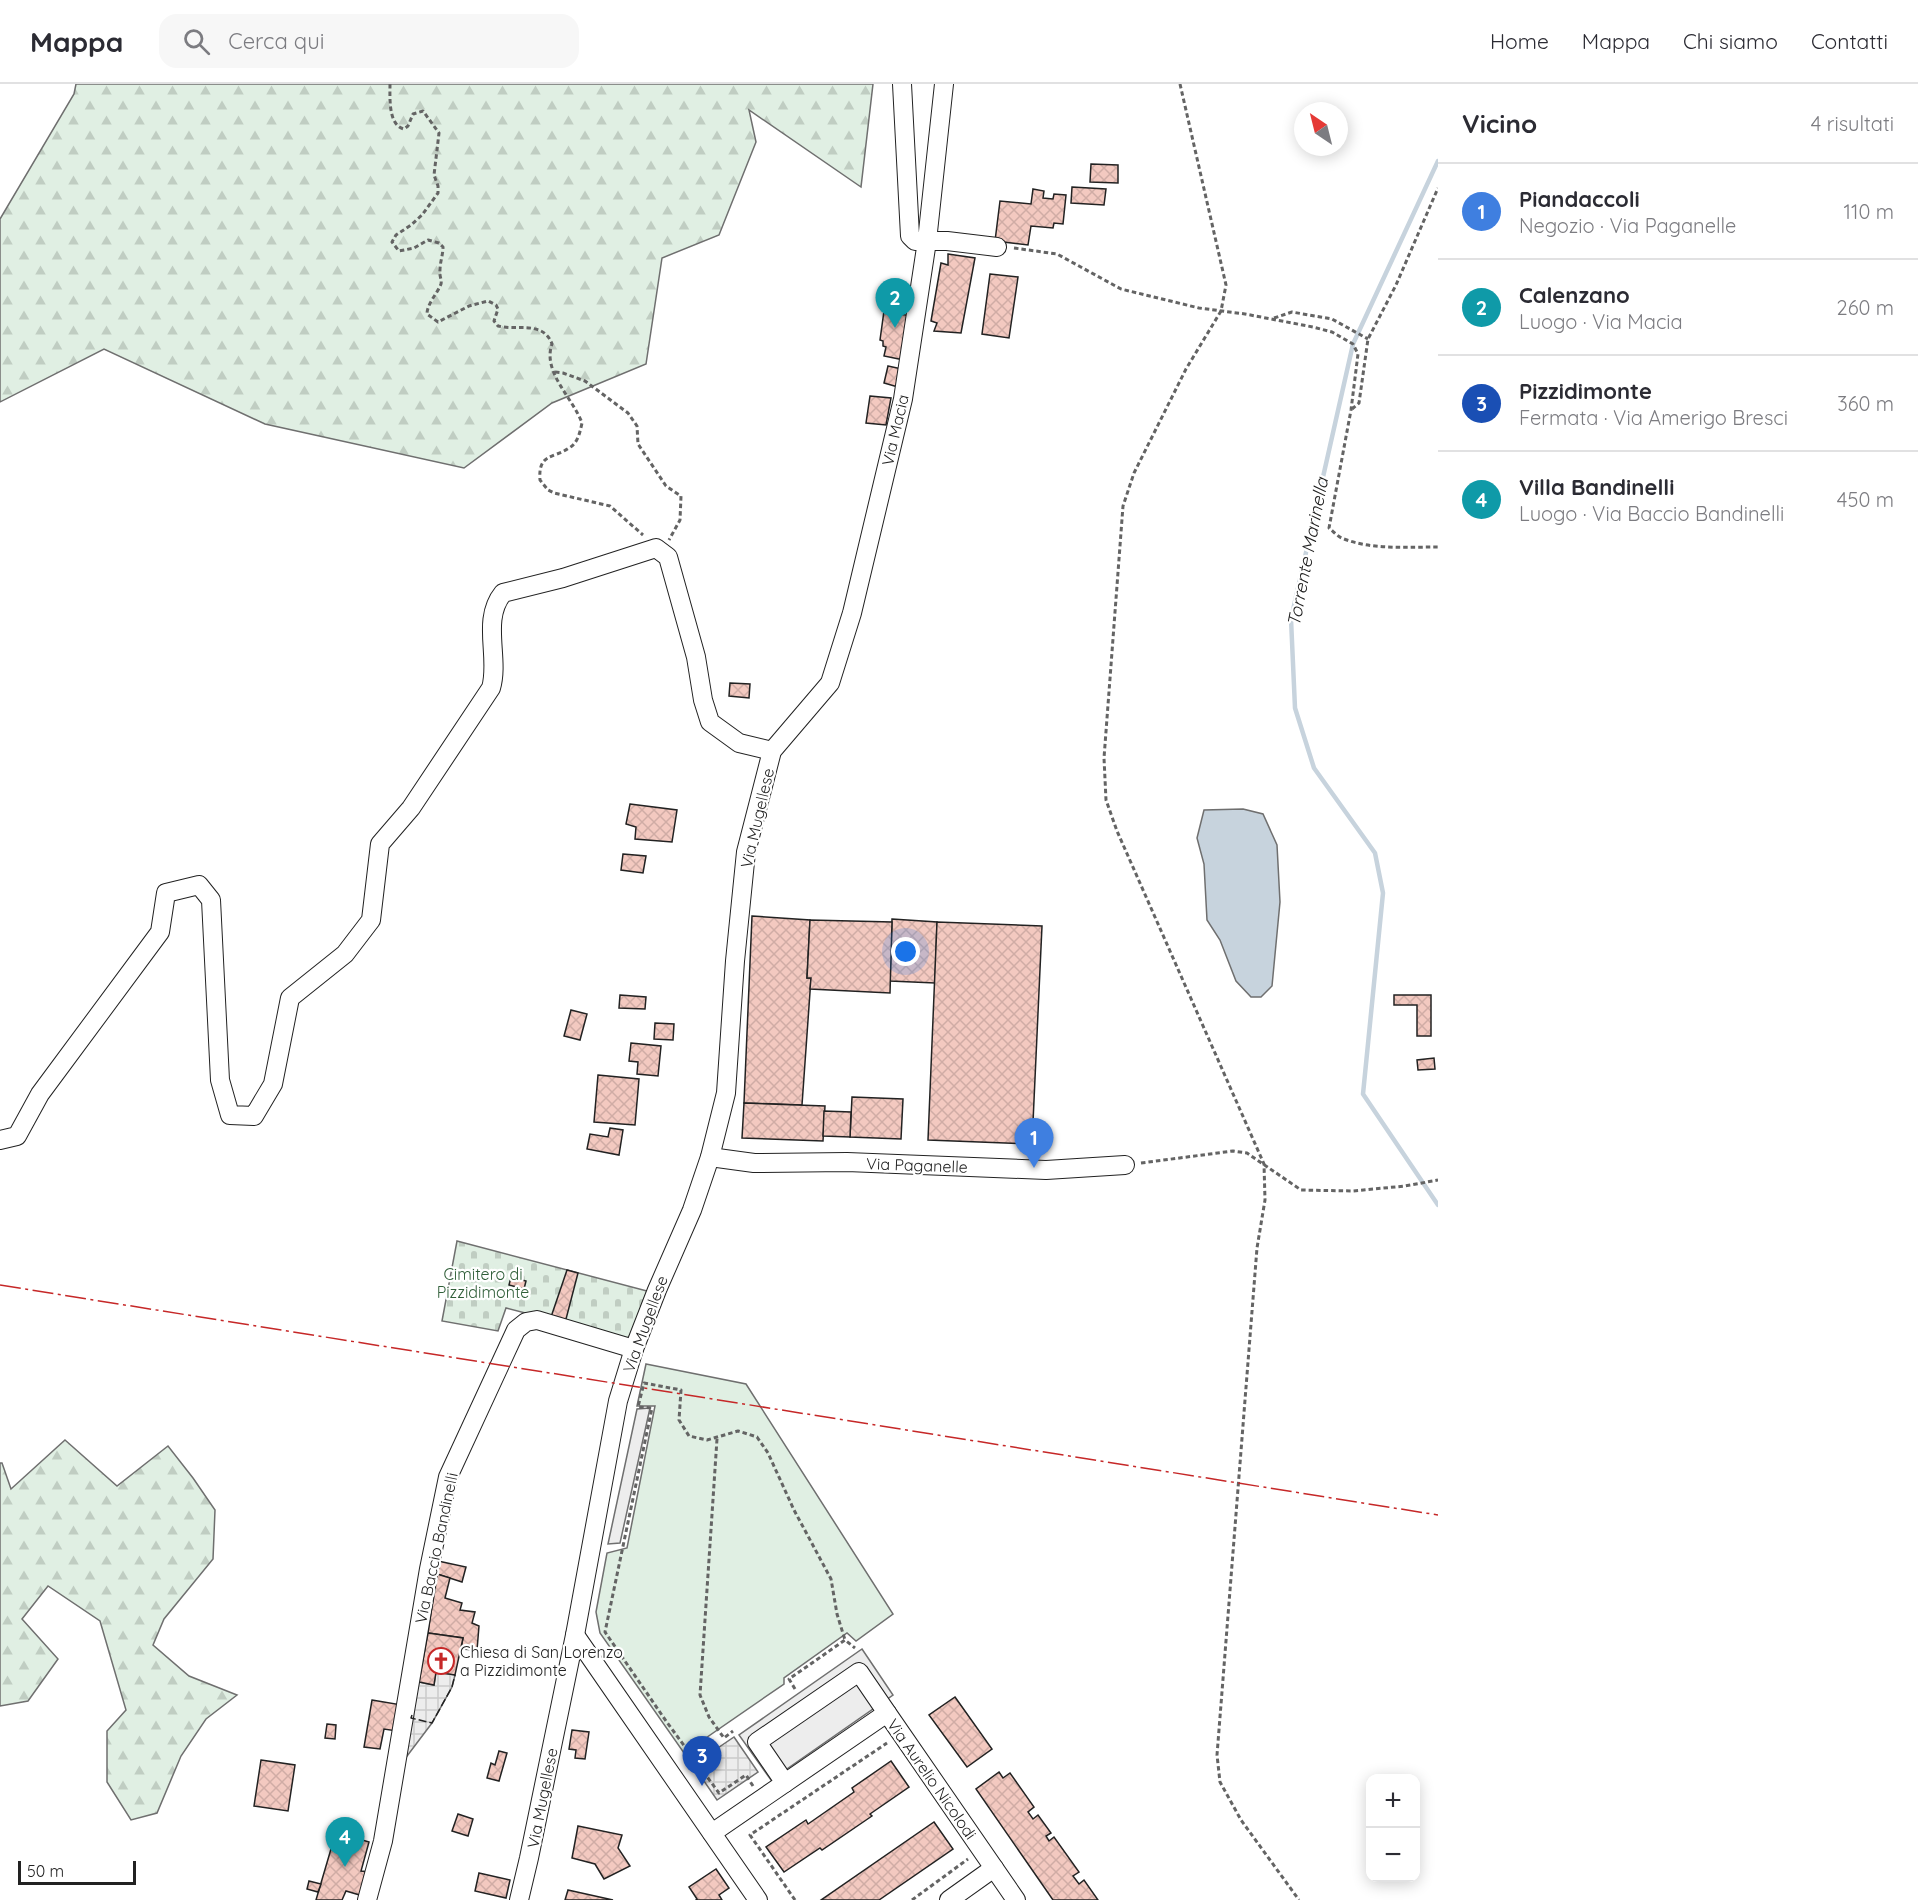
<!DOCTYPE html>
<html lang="it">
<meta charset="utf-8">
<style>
body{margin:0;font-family:Quicksand,sans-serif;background:#f7f7f7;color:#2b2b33}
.controls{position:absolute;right:18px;bottom:18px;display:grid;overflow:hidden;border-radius:12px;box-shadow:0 3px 15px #0003}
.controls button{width:54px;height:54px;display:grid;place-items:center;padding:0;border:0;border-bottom:2px solid #e1e1e2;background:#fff;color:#2b2b33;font:30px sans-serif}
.compass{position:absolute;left:1294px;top:18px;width:54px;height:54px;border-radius:50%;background:#fff;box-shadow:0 3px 15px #0003;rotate:325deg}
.scale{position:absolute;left:18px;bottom:15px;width:118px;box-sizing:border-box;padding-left:6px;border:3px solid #222;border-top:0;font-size:16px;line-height:21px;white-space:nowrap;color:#222;-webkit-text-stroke:4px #fff;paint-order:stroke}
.you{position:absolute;left:906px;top:868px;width:21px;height:21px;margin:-15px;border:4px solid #fff;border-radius:50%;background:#1a73e8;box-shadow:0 0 0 9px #1a73e833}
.badge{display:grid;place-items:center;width:39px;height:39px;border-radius:50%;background:#0f766e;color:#fff;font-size:20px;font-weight:700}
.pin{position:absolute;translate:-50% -50px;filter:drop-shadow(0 2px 3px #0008)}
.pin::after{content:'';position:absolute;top:32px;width:21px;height:18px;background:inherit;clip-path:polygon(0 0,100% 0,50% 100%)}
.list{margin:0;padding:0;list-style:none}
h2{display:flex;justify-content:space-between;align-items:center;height:78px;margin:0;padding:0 24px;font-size:26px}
h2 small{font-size:20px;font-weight:400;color:#7c7c81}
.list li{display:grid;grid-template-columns:39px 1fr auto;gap:18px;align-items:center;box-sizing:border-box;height:96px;padding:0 24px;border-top:2px solid #e1e1e2}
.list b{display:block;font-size:22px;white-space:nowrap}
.list p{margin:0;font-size:20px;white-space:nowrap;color:#7c7c81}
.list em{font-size:20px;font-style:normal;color:#7c7c81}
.icon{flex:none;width:33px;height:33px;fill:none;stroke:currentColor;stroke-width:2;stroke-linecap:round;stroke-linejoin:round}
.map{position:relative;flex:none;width:1438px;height:1816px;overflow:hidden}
header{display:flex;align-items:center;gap:36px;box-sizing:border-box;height:84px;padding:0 30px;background:#fff;border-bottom:2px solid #e1e1e2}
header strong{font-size:28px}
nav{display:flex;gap:33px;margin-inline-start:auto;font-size:21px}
.search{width:420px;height:54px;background:#f7f7f7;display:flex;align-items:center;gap:15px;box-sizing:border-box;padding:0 21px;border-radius:18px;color:#7c7c81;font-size:22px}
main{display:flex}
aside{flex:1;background:#fff}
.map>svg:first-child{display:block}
.green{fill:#e0efe3;stroke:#6f6f6f;stroke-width:1.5}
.forest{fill:url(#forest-firs);stroke:#6f6f6f;stroke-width:1.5}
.cemetery{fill:url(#cemetery-stones);stroke:#6f6f6f;stroke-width:1.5}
.parking{fill:#ededed;stroke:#6f6f6f;stroke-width:1.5}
.plaza{fill:url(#plaza-grid);stroke:#6f6f6f;stroke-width:1.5}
.water{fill:#c7d3dd;stroke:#6f6f6f;stroke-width:1.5}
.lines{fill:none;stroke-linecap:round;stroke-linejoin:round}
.stream{stroke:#c7d3dd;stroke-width:4.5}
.building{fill:url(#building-cross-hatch);stroke:#222;stroke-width:1.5}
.minor-casing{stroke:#222;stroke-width:20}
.path{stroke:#646464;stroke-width:3;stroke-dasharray:4.5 3;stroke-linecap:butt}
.minor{stroke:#fff;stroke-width:18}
.fence{stroke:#222;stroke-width:1.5;stroke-dasharray:8 3;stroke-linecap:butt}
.power{stroke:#c62828;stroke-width:1.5;stroke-dasharray:21 4.5 3 4.5;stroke-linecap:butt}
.labels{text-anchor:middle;stroke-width:4.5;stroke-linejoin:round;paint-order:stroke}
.street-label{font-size:16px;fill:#222;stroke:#fff}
.park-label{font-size:16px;fill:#2f5e38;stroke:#fff}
.poi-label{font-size:16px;fill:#222;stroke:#fff;text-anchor:start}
.water-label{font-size:18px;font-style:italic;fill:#222;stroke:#fff}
</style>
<header>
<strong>Mappa</strong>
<div class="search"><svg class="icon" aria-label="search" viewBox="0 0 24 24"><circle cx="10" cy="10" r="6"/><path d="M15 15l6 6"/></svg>Cerca qui</div>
<nav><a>Home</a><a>Mappa</a><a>Chi siamo</a><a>Contatti</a></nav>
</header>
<main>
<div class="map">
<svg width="1438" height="1816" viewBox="0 0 1438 1816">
<defs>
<pattern id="forest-firs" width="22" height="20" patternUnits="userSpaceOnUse" patternTransform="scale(1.5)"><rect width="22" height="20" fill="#e0efe3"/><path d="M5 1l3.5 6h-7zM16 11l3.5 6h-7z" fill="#c0cdc2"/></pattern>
<pattern id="cemetery-stones" width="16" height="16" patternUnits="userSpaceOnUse" patternTransform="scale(1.5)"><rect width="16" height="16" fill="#e0efe3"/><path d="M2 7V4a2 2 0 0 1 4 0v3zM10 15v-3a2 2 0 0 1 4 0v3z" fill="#c0cdc2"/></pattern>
<pattern id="plaza-grid" width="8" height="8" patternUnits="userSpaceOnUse" patternTransform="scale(1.5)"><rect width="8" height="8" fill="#ededed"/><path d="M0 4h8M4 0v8" fill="none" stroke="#cbcbcb"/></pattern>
<pattern id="building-cross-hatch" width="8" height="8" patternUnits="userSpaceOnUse" patternTransform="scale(1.5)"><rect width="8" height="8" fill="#f3c9c0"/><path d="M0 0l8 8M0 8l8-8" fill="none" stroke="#d0aca5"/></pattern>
</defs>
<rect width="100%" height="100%" fill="#fff"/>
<!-- green -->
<path class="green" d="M646,1280L746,1300L893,1530L856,1557L847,1549L784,1594V1600L684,1669L600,1549L596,1528L607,1469L627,1464L655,1322H637Z"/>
<!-- forest -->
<g class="forest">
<path d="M76,0H873L861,103L749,26L756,58L719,151L662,174L646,280L552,319L464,384L265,340L104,265L0,318V135L74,10Z"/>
<path d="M65,1356L117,1402L168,1362L193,1394L215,1426L213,1475L164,1535L153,1561L189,1592L237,1611L206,1635L181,1672L157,1729L131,1736L107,1698V1647L126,1626L100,1537L48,1502L22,1535L58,1575L28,1617L0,1622V1379H2L11,1405Z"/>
</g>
<!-- cemetery -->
<path class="cemetery" d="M457,1157L647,1207L629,1256L506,1224L498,1247L442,1237Z"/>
<!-- parking -->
<g class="parking">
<path d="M650,1324L620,1459L608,1460L637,1325Z"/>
<path d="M862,1565L893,1611L771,1696L739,1651Z"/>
</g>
<!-- plaza -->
<g class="plaza">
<path d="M436,1588L455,1591L452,1603L432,1639L401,1680L419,1598L434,1601Z"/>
<path d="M734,1653L758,1688L717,1716L693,1681Z"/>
</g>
<!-- water -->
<path class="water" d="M1243,725L1263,730L1277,761L1280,818L1272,902L1261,913H1251L1236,897L1220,856L1207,836L1204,780L1197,754L1204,726Z"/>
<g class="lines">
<!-- stream -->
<path class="stream" d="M1438,77L1353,260L1291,535L1295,624L1314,684L1375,769L1383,809L1363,1010L1438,1121"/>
</g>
<!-- building -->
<g class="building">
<path d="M1091,80L1118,81V99L1090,98Z"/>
<path d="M1072,103L1106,105L1104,121L1071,119Z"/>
<path d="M1033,105L1044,107L1043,114L1053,115L1054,110L1066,111L1063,140L1054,139L1053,144L1031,142L1028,161L995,157L1000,117L1031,120Z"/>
<path d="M948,170L975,174L961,249L934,247L937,239L931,237L941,179L948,181Z"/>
<path d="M990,190L1018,193L1009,254L982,250Z"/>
<path d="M884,227L911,232L904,276L884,272L886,263L883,262V257L880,256Z"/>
<path d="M888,282L902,285L898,303L884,299Z"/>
<path d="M870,312L891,314L886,341L866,339Z"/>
<path d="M730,599L750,600L749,614L729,612Z"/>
<path d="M630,720L677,726L672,758L635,755L636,743L626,740Z"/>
<path d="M623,770L646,772L643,789L621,786Z"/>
<path d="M752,832L810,836L807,894H811L802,1021L744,1019Z"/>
<path d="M892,835L937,838L935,899L890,897Z"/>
<path d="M810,836L892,838L890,909L810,905L811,894H807Z"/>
<path d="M937,838L1042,842L1032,1060L928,1056Z"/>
<path d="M620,911L646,913L645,925L619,924Z"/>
<path d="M1394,911H1431V952H1417V921H1394Z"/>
<path d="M571,926L587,930L580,956L564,952Z"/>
<path d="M655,939L674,940L673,956L654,955Z"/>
<path d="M631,959L661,962L658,992L637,990L638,978L629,977Z"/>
<path d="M1434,974L1435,985L1418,986L1417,976Z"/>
<path d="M598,991L639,995L635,1041L594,1038Z"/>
<path d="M852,1013L903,1015L901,1055L850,1053Z"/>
<path d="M744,1019L825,1022L823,1057L742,1054Z"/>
<path d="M824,1027L851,1028L850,1053L823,1052Z"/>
<path d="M610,1044L623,1046L619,1071L587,1065L590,1050L608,1053Z"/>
<path d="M567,1186L578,1189L565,1239L550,1236Z"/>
<path d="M511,1193L526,1197L524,1205L509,1201Z"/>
<path d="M438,1477L466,1483L462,1498L437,1490Z"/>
<path d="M437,1490L450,1494L445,1514L462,1519L460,1526L475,1528L472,1539L479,1542L477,1566L461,1565L463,1554L428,1549Z"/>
<path d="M428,1549L463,1554L455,1591L436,1588L434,1601L419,1598Z"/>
<path d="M955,1613L992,1665L967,1683L929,1631Z"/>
<path d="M372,1616L402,1621L397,1647L384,1645L380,1665L364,1663Z"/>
<path d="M327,1640L336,1641L335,1655L325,1654Z"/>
<path d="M572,1646L589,1648L585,1675L575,1674L576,1666L569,1665Z"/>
<path d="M499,1667L507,1669L499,1697L487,1694L491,1679L495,1681Z"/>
<path d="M261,1676L295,1681L288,1727L254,1722Z"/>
<path d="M891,1677L909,1703L870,1730L872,1732L822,1766L820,1764L784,1788L766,1763L806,1736L808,1740L854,1708L852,1704Z"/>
<path d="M999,1688L1003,1694L1010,1689L1034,1723L1028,1728L1033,1735L1038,1731L1051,1749L1046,1752L1049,1757L1054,1753L1079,1788L1073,1792L1079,1800L1084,1796L1098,1816H1053L976,1705Z"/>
<path d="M458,1730L473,1735L468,1752L452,1747Z"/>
<path d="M934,1738L953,1765L879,1816H821Z"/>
<path d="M578,1742L622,1751L618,1764L630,1782L604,1795L595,1780L572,1774Z"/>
<path d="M336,1748L369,1758L361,1787L369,1788L363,1812L346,1807L342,1816H316Z"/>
<path d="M716,1785L729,1804L719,1811L722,1816H696L697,1815L689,1803Z"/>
<path d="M479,1789L510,1796L506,1814L475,1807Z"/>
<path d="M309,1797L321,1800L318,1808L307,1805Z"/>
<path d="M568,1806L613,1816H565Z"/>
</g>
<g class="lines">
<defs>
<g id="minor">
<path d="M902,0L910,152L915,157H947L997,163"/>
<path d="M0,1056L17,1052L40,1010L160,848L166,809L199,801L211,816L220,996L230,1031L254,1032L273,1000L290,914L345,870L371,836L380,760L411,724L491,604C500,574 481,536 503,509L563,494L656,464L668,473L696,573L703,616L710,638L739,659L772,667"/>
<path d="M710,1073L754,1079L847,1078L1046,1086L1125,1081"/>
<path d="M575,1551L758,1816"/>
<path d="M785,1699L757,1658L859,1588L887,1629"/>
<path d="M712,1749L887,1629L1016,1816"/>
<path d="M367,1816L383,1757L429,1485L448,1393L516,1246L526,1238L537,1236L634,1265"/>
<path d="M519,1816L529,1774L575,1551L618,1317L634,1265L657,1206L692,1126L710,1073L726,1009L735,877L746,768L772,667L830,599L852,529L903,315L927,157L944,0"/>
<path d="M949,1816L994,1784"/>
</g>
</defs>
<!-- minor casing -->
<use href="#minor" class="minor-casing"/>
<!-- path -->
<g class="path">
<path d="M390,0C390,14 388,41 404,45L408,42L413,30L423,27L439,49L434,91L438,102V109L422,131L411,141L396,151L392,158L399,167L414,164L428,156L439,159L443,163C443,171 440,178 440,186C439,192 442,195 441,200C437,210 427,220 427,230L438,238L469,222L488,217L496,221L498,225L494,237L498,242C517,247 543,236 552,260C542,288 573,314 582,339C580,348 578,359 569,364C553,375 538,369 540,396L548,406L554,409L610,422L643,451"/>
<path d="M1180,0L1226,201L1221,227L1186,285L1134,389L1123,422L1104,674L1106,716L1117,747L1264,1080L1265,1116L1257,1164L1217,1671L1220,1698L1241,1736L1299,1816"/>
<path d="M1014,164L1057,170L1121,205L1199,224L1245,230L1313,243L1332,248L1353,260L1358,270L1351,326L1329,444C1334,448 1338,453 1344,455C1373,466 1408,463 1438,463"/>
<path d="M1274,234L1292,228L1332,235L1368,255"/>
<path d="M555,288L563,289L585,297L628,329L637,342L638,360L666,402L681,412L680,436L669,456"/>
<path d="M1352,325L1359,319L1368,255L1396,201L1438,104"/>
<path d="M1141,1079L1233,1067L1247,1069L1301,1106L1353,1107L1405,1102L1438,1096"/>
<path d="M717,1355L700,1611L709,1633L724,1654L733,1647"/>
<path d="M795,1605L789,1595L845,1556L855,1564"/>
<path d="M753,1702L746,1691L719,1709L666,1637L605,1548L652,1324L638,1323L644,1299L681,1306L679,1336L689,1352L707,1356L738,1347L757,1353L768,1369L794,1426L831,1495L837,1530L845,1556"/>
<path d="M795,1816L750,1751L887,1659"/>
<path d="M912,1816L968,1775"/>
</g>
<!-- minor -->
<use href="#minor" class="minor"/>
<!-- fence -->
<path class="fence" d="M412,1631L411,1634L432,1639L452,1603L455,1591"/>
<!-- power -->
<path class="power" d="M0,1201L1438,1431"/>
</g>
<!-- icons -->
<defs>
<symbol id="church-ring" viewBox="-11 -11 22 22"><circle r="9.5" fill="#fff" stroke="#c62828" stroke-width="1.5"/><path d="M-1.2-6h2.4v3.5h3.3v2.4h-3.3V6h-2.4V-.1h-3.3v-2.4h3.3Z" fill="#c62828"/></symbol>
</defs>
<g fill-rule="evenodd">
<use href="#church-ring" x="426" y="1562" width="30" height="30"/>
</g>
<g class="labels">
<!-- street labels -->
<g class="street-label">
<text transform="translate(895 346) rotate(-77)" y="6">Via Macia</text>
<text transform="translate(757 734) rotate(-77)" y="6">Via Mugellese</text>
<text transform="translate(917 1081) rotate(2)" y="6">Via Paganelle</text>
<text transform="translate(645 1240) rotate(-70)" y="6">Via Mugellese</text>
<text transform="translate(436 1464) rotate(-78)" y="6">Via Baccio Bandinelli</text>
<text transform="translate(932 1695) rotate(55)" y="6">Via Aurelio Nicolodi</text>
<text transform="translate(542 1714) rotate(-79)" y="6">Via Mugellese</text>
</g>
<!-- park labels -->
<g class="park-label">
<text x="483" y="1196">Cimitero di<tspan x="483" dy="18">Pizzidimonte</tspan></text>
</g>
<!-- poi labels -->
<g class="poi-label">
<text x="460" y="1574">Chiesa di San Lorenzo<tspan x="460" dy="18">a Pizzidimonte</tspan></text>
</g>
<!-- water labels -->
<g class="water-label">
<text transform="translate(1308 468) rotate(-79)" y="6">Torrente Marinella</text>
</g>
</g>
</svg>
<div class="controls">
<button>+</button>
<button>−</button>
</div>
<svg class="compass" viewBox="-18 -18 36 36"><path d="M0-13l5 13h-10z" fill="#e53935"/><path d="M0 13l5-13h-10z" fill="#7c7c81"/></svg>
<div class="scale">50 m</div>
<div class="you"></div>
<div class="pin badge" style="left:1034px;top:1084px;background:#3f7fe0">1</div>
<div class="pin badge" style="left:895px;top:244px;background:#0f9aa8">2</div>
<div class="pin badge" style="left:702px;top:1702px;background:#1a4fb4">3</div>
<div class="pin badge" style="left:345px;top:1783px;background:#0f9aa8">4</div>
</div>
<aside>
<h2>Vicino<small>4 risultati</small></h2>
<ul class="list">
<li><span class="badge" style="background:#3f7fe0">1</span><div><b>Piandaccoli</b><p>Negozio · Via Paganelle</p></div><em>110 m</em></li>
<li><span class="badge" style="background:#0f9aa8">2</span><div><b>Calenzano</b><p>Luogo · Via Macia</p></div><em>260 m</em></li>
<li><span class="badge" style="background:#1a4fb4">3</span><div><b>Pizzidimonte</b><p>Fermata · Via Amerigo Bresci</p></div><em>360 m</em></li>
<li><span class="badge" style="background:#0f9aa8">4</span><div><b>Villa Bandinelli</b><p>Luogo · Via Baccio Bandinelli</p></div><em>450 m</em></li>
</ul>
</aside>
</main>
